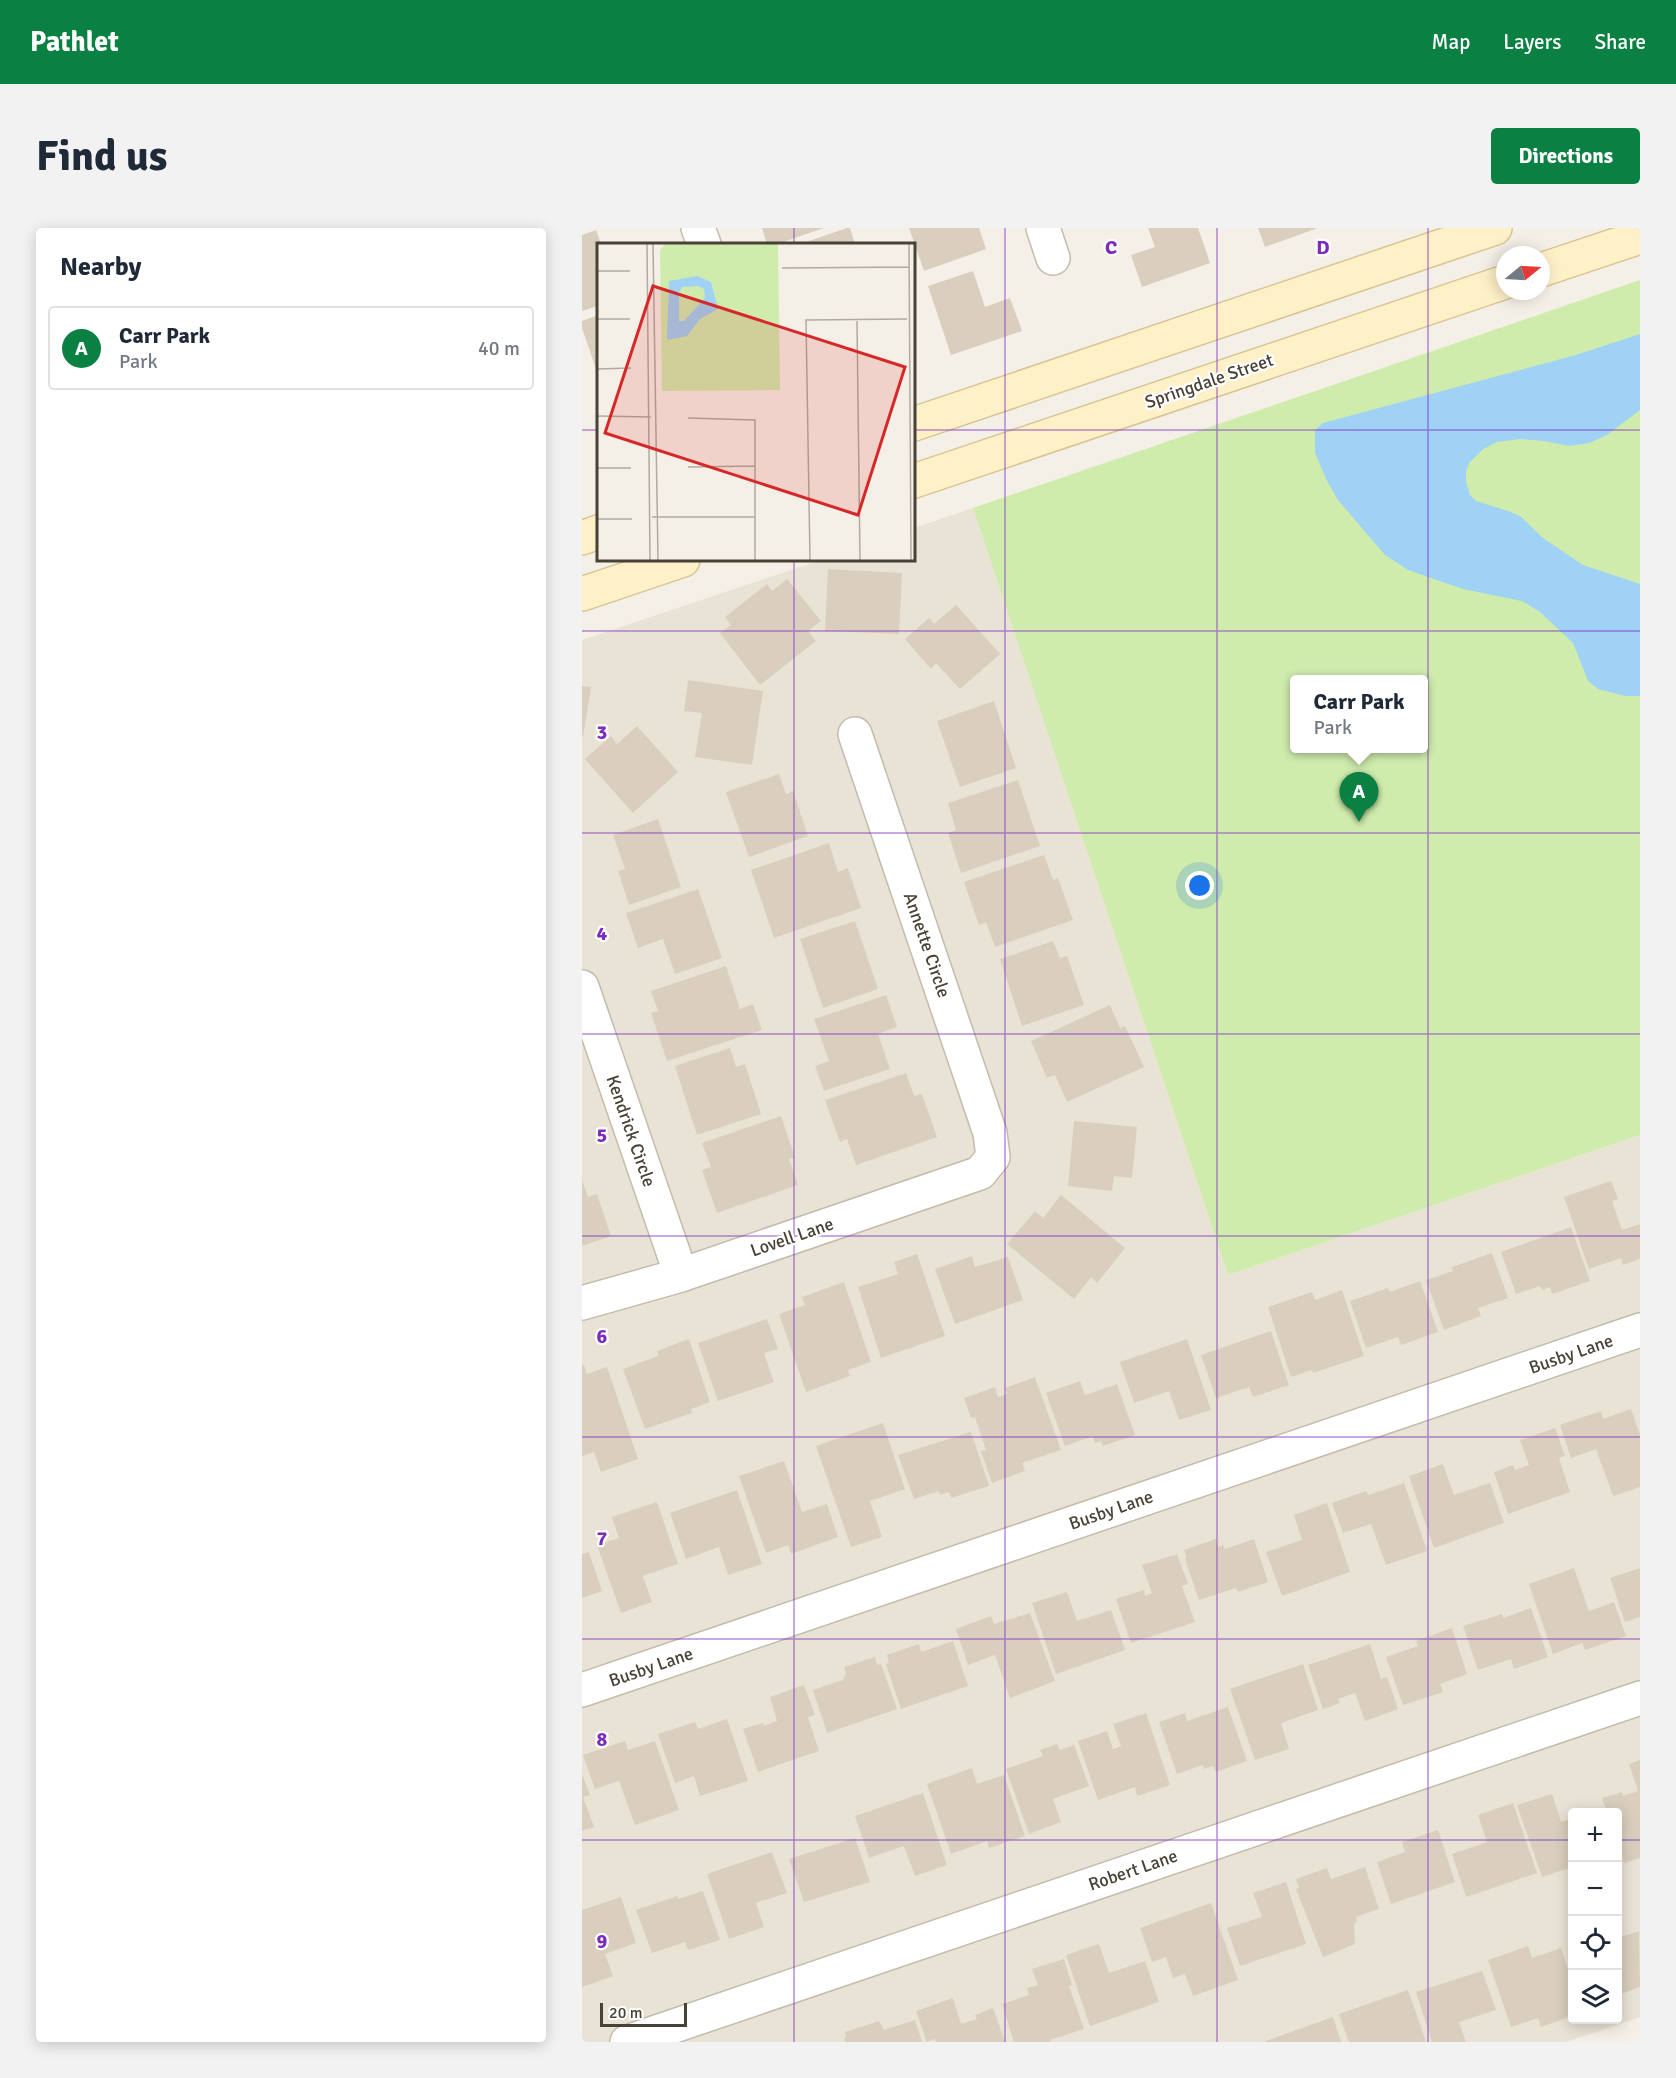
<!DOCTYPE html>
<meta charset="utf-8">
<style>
body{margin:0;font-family:Signika,sans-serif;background:#f2f2f3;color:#1f2937}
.controls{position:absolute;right:18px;bottom:18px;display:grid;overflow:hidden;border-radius:6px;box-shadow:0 3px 15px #0003}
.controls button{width:54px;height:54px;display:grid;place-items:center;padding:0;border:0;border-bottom:2px solid #e0e1e3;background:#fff;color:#1f2937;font:30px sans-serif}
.compass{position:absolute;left:914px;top:18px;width:54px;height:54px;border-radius:50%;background:#fff;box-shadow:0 3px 15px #0003;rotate:72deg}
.scale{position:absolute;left:18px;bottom:15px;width:87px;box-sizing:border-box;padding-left:6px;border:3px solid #484135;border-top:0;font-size:16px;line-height:21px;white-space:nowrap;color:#484135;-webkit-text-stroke:4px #fff;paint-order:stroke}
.you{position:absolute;left:618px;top:658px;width:21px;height:21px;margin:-15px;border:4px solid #fff;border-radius:50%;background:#1a73e8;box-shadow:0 0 0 9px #1a73e833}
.badge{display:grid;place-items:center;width:39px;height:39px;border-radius:50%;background:#0b8043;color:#fff;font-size:20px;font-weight:700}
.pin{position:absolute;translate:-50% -50px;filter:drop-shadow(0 2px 3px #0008)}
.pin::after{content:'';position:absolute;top:32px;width:21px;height:18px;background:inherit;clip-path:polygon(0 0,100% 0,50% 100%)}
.popup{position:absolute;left:708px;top:447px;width:138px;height:78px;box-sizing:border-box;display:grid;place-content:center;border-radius:6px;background:#fff;filter:drop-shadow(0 2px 4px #0005);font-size:20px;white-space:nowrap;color:#747a83}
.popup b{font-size:22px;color:#1f2937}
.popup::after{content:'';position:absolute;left:50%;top:100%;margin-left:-12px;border:12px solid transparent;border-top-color:#fff}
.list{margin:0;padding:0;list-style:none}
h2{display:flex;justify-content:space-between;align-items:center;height:78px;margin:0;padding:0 24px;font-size:26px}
h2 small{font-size:20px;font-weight:400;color:#747a83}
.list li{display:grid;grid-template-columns:39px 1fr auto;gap:18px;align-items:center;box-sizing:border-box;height:84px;margin:0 12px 12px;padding:0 12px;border:2px solid #e0e1e3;border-radius:6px}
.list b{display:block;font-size:22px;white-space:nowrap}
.list p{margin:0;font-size:20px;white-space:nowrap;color:#747a83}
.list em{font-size:20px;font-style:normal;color:#747a83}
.icon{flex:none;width:33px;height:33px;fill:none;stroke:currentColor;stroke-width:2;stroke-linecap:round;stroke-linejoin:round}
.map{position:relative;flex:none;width:1058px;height:1814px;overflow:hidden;border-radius:6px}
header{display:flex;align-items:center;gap:36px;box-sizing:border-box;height:84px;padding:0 30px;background:#0b8043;color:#fff}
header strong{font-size:28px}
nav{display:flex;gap:33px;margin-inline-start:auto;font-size:21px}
.intro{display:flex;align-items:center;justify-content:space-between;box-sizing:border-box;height:144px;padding:0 36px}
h1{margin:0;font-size:42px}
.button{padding:15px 27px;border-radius:6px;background:#0b8043;color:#fff;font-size:21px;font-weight:700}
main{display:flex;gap:36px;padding:0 36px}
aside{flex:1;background:#fff;border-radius:6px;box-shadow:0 3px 15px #0003}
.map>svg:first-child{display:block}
.residential{fill:#e9e3d5;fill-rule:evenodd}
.green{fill:#cfecad;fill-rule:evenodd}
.water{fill:#9fd2f5}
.building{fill:#dacfbe}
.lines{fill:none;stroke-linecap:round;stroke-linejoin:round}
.minor-casing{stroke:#c4bbac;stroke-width:36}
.secondary-casing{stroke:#d8c594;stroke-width:36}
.minor{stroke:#fff;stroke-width:33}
.secondary{stroke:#fff1c7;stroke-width:33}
.grid{fill:none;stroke:#7b2cbf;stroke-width:1.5;stroke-opacity:0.55}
.labels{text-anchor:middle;stroke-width:4.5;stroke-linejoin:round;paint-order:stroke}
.street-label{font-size:18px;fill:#484135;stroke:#fff}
.inset-road{fill:none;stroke:#b0aaa0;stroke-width:1.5}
.view{fill:#d62828;fill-opacity:0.15;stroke:#d62828;stroke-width:3}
.inset-edge{fill:none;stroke:#484135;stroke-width:3}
.grid-label{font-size:20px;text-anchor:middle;font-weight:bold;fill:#7b2cbf;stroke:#fff;stroke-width:4.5;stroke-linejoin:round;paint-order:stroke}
</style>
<header>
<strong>Pathlet</strong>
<nav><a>Map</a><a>Layers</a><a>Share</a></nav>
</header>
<div class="intro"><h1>Find us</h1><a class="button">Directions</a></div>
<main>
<aside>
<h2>Nearby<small></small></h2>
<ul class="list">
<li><span class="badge">A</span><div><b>Carr Park</b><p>Park</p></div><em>40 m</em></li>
</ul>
</aside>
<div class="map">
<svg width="1058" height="1814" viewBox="0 0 1058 1814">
<rect width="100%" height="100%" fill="#f5f0e7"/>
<!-- residential -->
<path class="residential" d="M391,280L646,1047L1058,907V1789L984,1814H0V412L239,332H332V300ZM990,1584H1036V1792H990Z"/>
<!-- green -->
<path class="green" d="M1058,52V907L646,1047L391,280ZM712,452H842V520H712Z"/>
<!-- water -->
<path class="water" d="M1058,106V182L1025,207L1007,215L988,218L962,213L938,211L915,214L901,221L887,235L884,243V254L888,267L894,273L926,283L938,288L961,310L1001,337L1058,356V468H1043L1016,461L1006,453L991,415L958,384L940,373L881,361L826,342L803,327L756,272L745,253L733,225V202L741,195L994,127Z"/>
<!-- building -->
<g class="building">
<path d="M180,0H242L195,16H185Z"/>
<path d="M265,0H268L273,16H218Z"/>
<path d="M327,0H397L404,21L342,43Z"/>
<path d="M566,0H616L628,35L560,59L549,27L573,19Z"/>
<path d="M676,0H736L683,19Z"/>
<path d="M14,2L19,16H16V78L0,83V7Z"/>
<path d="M391,43L403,79L428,70L440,103L369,127L346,58Z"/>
<path d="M16,87V147L0,100V93Z"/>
<path d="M246,341L320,345L317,406L243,403Z"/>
<path d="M205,351L239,393L226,403L234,413L178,457L138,405L149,397L143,389L185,356L190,363Z"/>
<path d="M374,377L418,426L378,461L354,435L349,441L323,411L347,390L352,396Z"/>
<path d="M106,452L181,463L170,537L113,529L120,485L102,483Z"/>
<path d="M0,458L9,459L1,509L0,508Z"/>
<path d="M412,473L434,540L378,559L355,493Z"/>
<path d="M55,498L96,544L51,585L3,531L29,508L35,516Z"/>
<path d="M197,546L204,566L211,563L226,608L167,629L144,564Z"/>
<path d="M436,552L458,618L379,645L366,605L374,602L366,575Z"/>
<path d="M76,591L99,659L47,677L36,643L43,641L31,607Z"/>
<path d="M247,615L256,644L266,640L279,680L192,710L169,642Z"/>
<path d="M462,627L471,652L476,650L491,692L413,719L404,694L397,697L382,654Z"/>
<path d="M116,661L140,730L93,746L81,711L56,720L44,685Z"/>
<path d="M273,693L296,761L241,780L218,711Z"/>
<path d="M471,713L478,730L485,728L502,777L440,798L418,731Z"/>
<path d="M144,738L158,781L171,776L180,802L85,833L69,785L76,783L69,763Z"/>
<path d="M304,767L315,799L296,806L308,841L242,863L233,838L247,833L232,791Z"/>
<path d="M528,777L538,800L543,798L562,839L485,874L473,847L465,850L449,813Z"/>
<path d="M148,820L154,839L163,836L179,886L115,907L93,838Z"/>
<path d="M324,845L332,868L340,866L355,909L274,937L265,911L258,914L243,872Z"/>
<path d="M199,888L213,930L207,931L216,957L135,985L120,942L129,939L120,915Z"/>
<path d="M492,893L555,899L550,950L532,948L530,963L486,958Z"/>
<path d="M0,952L6,969L15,966L29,1008L0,1018Z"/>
<path d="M1029,953L1036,971L1030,973L1040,1002L1058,996V1031L1041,1037L1039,1030L1007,1041L982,969Z"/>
<path d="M479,967L543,1020L515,1055L509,1049L492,1071L425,1016L453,983L461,990Z"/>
<path d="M989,999L1008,1053L970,1066L968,1059L960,1062L958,1058L934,1066L919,1024Z"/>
<path d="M910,1025L926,1070L896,1080L899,1088L862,1102L844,1052L871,1043L870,1039Z"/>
<path d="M335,1026L363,1108L299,1130L276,1059L316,1046L312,1034Z"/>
<path d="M390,1028L393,1039L426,1029L441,1072L373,1096L353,1041Z"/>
<path d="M838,1053L856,1104L819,1117L816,1109L784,1120L768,1073L806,1060L808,1064Z"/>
<path d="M262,1054L289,1134L266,1142L268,1148L224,1164L197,1086L223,1077L220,1069Z"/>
<path d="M760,1062L782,1128L731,1145L730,1142L709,1149L686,1079L730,1064L733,1072Z"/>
<path d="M185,1091L196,1121L182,1125L192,1154L136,1173L116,1115Z"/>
<path d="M689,1103L707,1157L671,1169L667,1159L634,1170L619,1127Z"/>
<path d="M107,1111L128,1174L109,1181L110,1185L63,1201L41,1141L76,1128L75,1123Z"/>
<path d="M605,1111L629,1182L597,1192L587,1163L552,1175L538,1134Z"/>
<path d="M2,1137L5,1146L25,1139L56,1231L19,1244L12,1224L0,1228V1138Z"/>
<path d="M453,1149L479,1222L440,1235L443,1243L410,1255L399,1223L404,1222L393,1189L389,1190L382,1170L413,1159L416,1169L425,1166L423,1160Z"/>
<path d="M498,1153L503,1167L535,1156L553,1207L521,1218L519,1213L513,1215L511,1208L483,1218L464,1165Z"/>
<path d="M1049,1181L1058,1207V1259L1031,1268L1014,1221L989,1230L978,1197L1019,1183L1021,1191Z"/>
<path d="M301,1195L323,1261L288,1273L300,1309L269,1319L234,1218Z"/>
<path d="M973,1200L983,1228L977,1230L988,1264L926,1286L912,1244L931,1237L933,1242L947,1237L938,1212Z"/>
<path d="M389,1204L407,1258L369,1270L367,1264L358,1267L357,1263L332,1271L316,1227Z"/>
<path d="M202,1233L220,1284L245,1276L256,1309L209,1326L206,1317L184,1325L157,1248Z"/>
<path d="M861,1236L872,1267L908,1255L922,1295L852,1320L827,1248Z"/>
<path d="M822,1255L845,1323L804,1337L789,1296L761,1305L750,1275L784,1263L786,1267Z"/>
<path d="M155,1262L180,1336L146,1347L137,1319L104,1331L88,1285Z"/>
<path d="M75,1274L96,1336L61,1348L70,1374L39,1385L15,1317L37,1310L30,1289Z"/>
<path d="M745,1275L768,1344L700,1368L684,1324L720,1312L712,1287Z"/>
<path d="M634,1311L636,1319L641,1317L643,1321L672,1311L686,1354L656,1364L654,1360L617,1372L603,1331H605L602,1322Z"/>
<path d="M7,1324L20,1363L0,1370V1326Z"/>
<path d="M595,1326L606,1356L600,1358L613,1394L549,1415L534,1371L562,1362L563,1368L570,1365L560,1337Z"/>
<path d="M992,1340L1007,1383L1032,1374L1044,1408L1003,1422L1000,1415L971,1426L947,1356Z"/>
<path d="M1058,1340V1389L1043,1394L1028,1350Z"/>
<path d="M485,1364L495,1393L529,1382L543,1422L474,1446L450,1375Z"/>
<path d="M949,1380L966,1429L932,1441L929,1431L896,1442L881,1398L920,1386L921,1390Z"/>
<path d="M448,1385L473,1453L428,1470L413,1427L386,1437L374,1401L409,1388L412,1396Z"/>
<path d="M870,1400L885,1446L858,1456L861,1464L821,1477L804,1429L836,1418L834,1413Z"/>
<path d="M371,1413L386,1458L319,1481L304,1436L307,1435L305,1427L337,1416L339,1424Z"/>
<path d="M788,1416L799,1451L805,1449L816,1481L783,1493L773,1465L756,1471L758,1475L741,1481L726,1437Z"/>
<path d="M293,1429L295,1437L299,1436L315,1481L245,1505L231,1462L261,1452L264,1445L262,1439Z"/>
<path d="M721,1436L736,1482L699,1495L707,1521L673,1532L648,1461Z"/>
<path d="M222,1457L233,1487L226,1489L237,1523L176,1544L161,1501L181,1495L182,1498L195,1493L188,1469Z"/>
<path d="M646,1479L665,1533L634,1544L631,1538L622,1541L621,1537L595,1546L577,1494L603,1485L605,1493Z"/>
<path d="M564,1485L588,1557L555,1568L553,1559L516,1572L496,1513L525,1503L531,1521L539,1518L531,1496Z"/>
<path d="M145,1491L166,1553L118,1568L112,1548L93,1555L76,1506L113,1494L116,1501Z"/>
<path d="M43,1513L46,1522L73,1513L97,1582L53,1597L37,1553L13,1561L1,1527Z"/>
<path d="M475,1516L478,1522L492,1517L507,1558L471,1571L479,1594L447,1606L424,1541L461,1528L458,1522Z"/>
<path d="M1058,1532V1630L1042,1635L1036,1616V1584H1025L1020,1570L1040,1564L1041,1568L1056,1563L1047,1536Z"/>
<path d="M390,1540L395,1556L422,1547L443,1608L407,1620L405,1613L369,1626L345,1556Z"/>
<path d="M0,1546L8,1567L1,1569L12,1599L0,1603Z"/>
<path d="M341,1565L365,1637L333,1648L322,1618L287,1630L273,1588Z"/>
<path d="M970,1566L979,1594L990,1590V1639L960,1649L935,1577Z"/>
<path d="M931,1575L955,1645L884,1669L870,1626L905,1614L896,1587Z"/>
<path d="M856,1602L873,1654L809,1676L795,1634L823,1624L820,1614Z"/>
<path d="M273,1610L288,1654L222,1674L207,1631Z"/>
<path d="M190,1624L205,1665L174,1675L182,1699L147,1711L125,1646Z"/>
<path d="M783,1639L797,1681L774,1689L775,1694L772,1695L773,1716L741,1729L714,1661L717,1660L714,1651L745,1640L749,1651Z"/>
<path d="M704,1654L724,1716L658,1738L645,1700L680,1689L671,1665Z"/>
<path d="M121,1663L138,1712L106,1722L103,1714L70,1725L54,1682L95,1668L96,1671Z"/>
<path d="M39,1669L54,1715L23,1726L31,1748L0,1759V1682Z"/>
<path d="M629,1675L656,1752L611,1768L603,1746L591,1750L584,1729L570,1734L558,1700Z"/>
<path d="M1057,1703L1058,1759L1039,1766L1036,1760V1710Z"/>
<path d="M517,1716L527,1745L563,1733L577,1774L508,1798L484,1727Z"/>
<path d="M946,1718L950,1730L979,1720L990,1755V1788L959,1799L956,1790L929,1799L906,1732Z"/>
<path d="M482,1731L490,1757L487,1758L502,1801L468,1812L469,1814H432L420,1776L447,1767L445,1760L456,1757L450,1741Z"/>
<path d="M900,1743L914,1782L877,1794L884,1814H850L834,1764Z"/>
<path d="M826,1762L844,1814H767L757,1786Z"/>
<path d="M371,1770L379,1796L395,1791L393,1787L411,1780L423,1814H354L353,1811L345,1814L334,1783Z"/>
<path d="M751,1789L759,1814H681Z"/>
<path d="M333,1792L340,1814H263L262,1810L264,1809L263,1804L297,1793L302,1802Z"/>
</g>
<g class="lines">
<defs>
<g id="minor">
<path d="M116,0L122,16"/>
<path d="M461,0L471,30"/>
<path d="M0,759L99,1047"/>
<path d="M0,1075L99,1047L398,945L411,929L408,905L273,506"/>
<path d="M0,1462L1058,1102"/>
<path d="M45,1814L1058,1470"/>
</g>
<g id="secondary">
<path d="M959,42L1058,9"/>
<path d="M332,196L913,0"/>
<path d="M332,253L923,54"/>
<path d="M0,310L16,304"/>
<path d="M0,366L101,332"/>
</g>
</defs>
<!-- minor casing -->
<use href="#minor" class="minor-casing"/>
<!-- secondary casing -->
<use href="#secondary" class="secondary-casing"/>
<!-- minor -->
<use href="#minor" class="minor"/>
<!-- secondary -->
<use href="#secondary" class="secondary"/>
</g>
<!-- grid -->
<path class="grid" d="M212,0V16M423,0V1814M635,0V1814M846,0V1814M0,202H16M332,202H1058M212,332V1814M0,403H1058M0,605H1058M0,806H1058M0,1008H1058M0,1209H1058M0,1411H1058M0,1612H990M1036,1612H1058"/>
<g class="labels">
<!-- street labels -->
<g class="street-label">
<text transform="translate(627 153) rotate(-19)" y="6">Springdale Street</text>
<text transform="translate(345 717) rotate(71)" y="6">Annette Circle</text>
<text transform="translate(49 903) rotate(71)" y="6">Kendrick Circle</text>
<text transform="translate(210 1009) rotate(-19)" y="6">Lovell Lane</text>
<text transform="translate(989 1126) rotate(-19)" y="6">Busby Lane</text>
<text transform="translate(529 1282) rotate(-19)" y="6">Busby Lane</text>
<text transform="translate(69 1439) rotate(-19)" y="6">Busby Lane</text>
<text transform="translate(551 1642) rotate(-19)" y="6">Robert Lane</text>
</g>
</g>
<!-- overview -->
<g transform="translate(15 15)">
<rect width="318" height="318" fill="#f5f0e7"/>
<path d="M68,1H181L183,147L65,148L63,7Z" fill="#cfecad"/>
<path d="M100,33L114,39L121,66L103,76L90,93L70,97L72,38ZM101,43L107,46L108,55L87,78H82V49L85,44Z" fill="#9fd2f5" fill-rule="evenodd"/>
<path class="inset-road" d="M50,1L53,317M56,1L61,317M312,1L314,317M185,25L312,24M0,28H33M0,76H33M260,78L263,317M0,126L34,125M0,173L54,174M91,175L158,177V317M91,224L158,223M0,225H34M55,274H158M0,276H35M213,317L209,77L310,76"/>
<path class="view" d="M56,43L308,124L261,272L8,190Z"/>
<rect width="318" height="318" class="inset-edge"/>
</g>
<g class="grid-label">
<text x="529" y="26">C</text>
<text x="741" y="26">D</text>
<text x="20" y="511">3</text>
<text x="20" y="712">4</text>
<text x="20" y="914">5</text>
<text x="20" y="1115">6</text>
<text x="20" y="1317">7</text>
<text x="20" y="1518">8</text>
<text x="20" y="1720">9</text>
</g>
</svg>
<div class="controls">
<button>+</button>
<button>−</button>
<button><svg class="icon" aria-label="locate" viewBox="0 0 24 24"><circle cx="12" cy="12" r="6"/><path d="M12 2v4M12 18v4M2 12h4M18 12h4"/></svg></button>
<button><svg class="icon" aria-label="layers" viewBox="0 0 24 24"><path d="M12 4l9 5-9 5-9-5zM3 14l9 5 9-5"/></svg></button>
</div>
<svg class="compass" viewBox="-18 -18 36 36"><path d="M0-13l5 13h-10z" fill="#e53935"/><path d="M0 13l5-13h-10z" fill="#747a83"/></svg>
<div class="scale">20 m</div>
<div class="you"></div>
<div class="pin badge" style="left:777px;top:594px">A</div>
<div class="popup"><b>Carr Park</b>Park</div>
</div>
</main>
